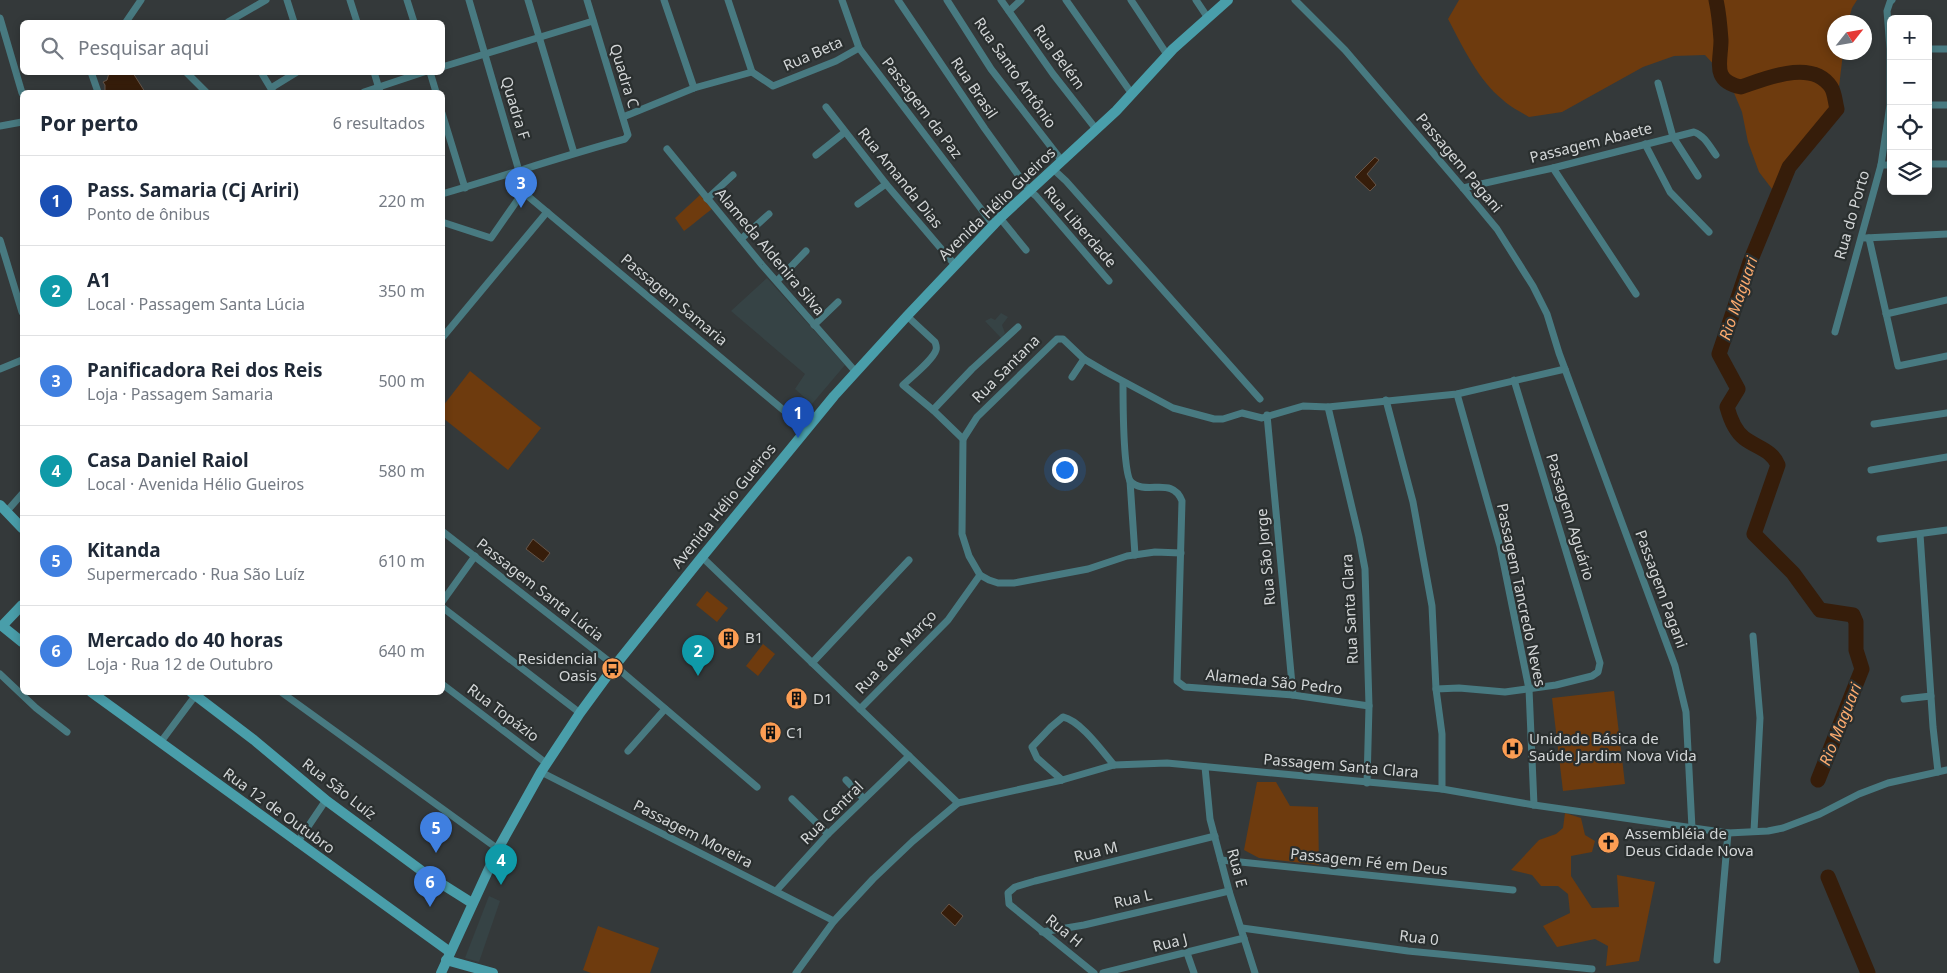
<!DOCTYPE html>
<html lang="pt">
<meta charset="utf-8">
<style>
body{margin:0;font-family:"Noto Sans",sans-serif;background:#f2f2f3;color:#1f2937}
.controls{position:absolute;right:15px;top:15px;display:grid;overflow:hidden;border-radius:8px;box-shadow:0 2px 8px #0003}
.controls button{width:45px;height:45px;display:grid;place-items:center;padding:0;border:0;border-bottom:1px solid #e0e1e3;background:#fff;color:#1f2937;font:25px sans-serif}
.compass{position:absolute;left:1827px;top:15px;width:45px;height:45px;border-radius:50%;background:#fff;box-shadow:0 2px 8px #0003;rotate:59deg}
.you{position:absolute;left:1064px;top:469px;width:18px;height:18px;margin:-12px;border:4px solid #fff;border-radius:50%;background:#1a73e8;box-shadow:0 0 0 8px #1a73e833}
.badge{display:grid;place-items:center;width:32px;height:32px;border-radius:50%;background:#825d44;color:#fff;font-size:16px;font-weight:700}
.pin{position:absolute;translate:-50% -41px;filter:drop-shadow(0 1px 2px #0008)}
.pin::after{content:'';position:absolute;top:26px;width:18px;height:15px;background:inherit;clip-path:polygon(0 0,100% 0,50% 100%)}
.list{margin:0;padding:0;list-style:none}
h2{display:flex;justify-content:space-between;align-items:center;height:65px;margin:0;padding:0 20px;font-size:21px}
h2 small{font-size:16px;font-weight:400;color:#747a83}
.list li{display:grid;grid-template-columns:32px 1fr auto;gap:15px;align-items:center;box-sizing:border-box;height:90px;padding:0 20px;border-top:1px solid #e0e1e3}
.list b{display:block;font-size:19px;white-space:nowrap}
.list p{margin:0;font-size:16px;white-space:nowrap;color:#747a83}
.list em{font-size:16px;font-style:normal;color:#747a83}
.icon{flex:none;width:28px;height:28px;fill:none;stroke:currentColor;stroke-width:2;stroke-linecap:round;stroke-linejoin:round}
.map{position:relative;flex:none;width:1947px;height:973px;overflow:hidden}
.search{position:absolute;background:#fff;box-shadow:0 2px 8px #0003;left:20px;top:20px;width:425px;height:55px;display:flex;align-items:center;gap:12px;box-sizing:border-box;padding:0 18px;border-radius:8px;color:#747a83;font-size:19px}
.panel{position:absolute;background:#fff;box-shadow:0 2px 8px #0003;left:20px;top:90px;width:425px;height:605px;border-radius:8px}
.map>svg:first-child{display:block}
.built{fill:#364345}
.green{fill:#6e3b0e}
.water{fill:#361d0a;stroke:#655448}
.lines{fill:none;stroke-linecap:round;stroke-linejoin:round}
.river{stroke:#361d0a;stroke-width:15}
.street{stroke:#487a81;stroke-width:7}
.secondary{stroke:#499eaa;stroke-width:10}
.labels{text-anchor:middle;stroke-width:4.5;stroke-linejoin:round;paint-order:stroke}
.street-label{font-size:15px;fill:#d3d6d7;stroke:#2a2f2f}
.poi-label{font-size:15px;fill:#d3d6d7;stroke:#2a2f2f;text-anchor:start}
.water-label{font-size:16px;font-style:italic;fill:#fbaa6e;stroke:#2a2f2f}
</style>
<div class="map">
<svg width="1947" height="973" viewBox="0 0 1947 973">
<rect width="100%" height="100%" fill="#34393a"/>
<!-- built -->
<g class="built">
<path d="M767,278L845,365L812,404L795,389L805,374L731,311Z"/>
<path d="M1001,313L1008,317L1002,325L1005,333L1001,338L985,321L991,318L995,320Z"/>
<path d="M489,896L500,901L479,962L465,958Z"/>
</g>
<!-- green -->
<g class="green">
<path d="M1459,0H1857L1852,8L1848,22H1834V52L1843,53L1839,87L1832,110L1784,187L1772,189L1759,172L1748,142L1742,112L1729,81L1705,55L1674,56L1643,67L1562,112L1529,117C1521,112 1510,107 1503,100C1478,80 1463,47 1448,19Z"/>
<path d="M700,195L712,209C702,216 694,224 684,231L675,218Z"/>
<path d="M470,371L541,428L508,470L443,418V406Z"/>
<path d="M707,591L728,608L717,622L696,605Z"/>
<path d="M763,644L775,654L758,676L746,666Z"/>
<path d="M1614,691L1625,784L1563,791L1552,698Z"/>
<path d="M1257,782H1276L1290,806L1318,807L1319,865L1259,858L1244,850Z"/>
<path d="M1565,813L1581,818L1585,835L1595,841L1592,852L1571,856V876L1592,908L1619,907L1617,875L1655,882L1639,961L1606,966L1608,946L1595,939L1557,947L1543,926L1570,913L1568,894L1558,886H1541L1532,875L1511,870L1539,840L1556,834L1563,828Z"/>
<path d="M598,926L659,948L650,973H591L583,970Z"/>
</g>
<!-- water -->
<g class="water">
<path d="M109,73H133L145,92H105V85L103,82L107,80Z"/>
<path d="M1375,157L1379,160L1367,174L1376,185L1370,191L1355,177Z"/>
<path d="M533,539L550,553L543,562L526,549Z"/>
<path d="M949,904L963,916L955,926L941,913Z"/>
</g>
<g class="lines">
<!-- river -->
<g class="river">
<path d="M1716,0C1719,13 1720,26 1721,40C1721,62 1711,81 1741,87C1765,79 1812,58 1831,87C1835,93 1835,102 1837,109L1789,167L1750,262L1719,354L1738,389L1727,407C1730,418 1735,431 1744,438C1757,448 1772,450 1778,465L1754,534L1793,573L1820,610L1853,615L1856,622V650L1862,669L1818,780"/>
<path d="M1828,877L1868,973"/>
</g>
<!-- street -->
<g class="street">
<path d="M287,0L294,22"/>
<path d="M350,0L357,22"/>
<path d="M407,0L414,22"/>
<path d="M469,0L519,171"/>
<path d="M528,0L574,153"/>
<path d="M664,0L694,88"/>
<path d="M728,0L752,72"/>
<path d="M842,0L859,48L994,226"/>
<path d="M898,0L985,129L1029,190L1036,196L1109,281"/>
<path d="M947,0L991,69L1062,161"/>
<path d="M1001,0L1053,74L1096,129"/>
<path d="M1066,0L1132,94"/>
<path d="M1131,0L1168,56"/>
<path d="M1196,0L1208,18"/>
<path d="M1295,0L1345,50L1463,188L1497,229L1533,286L1547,314L1559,353L1675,666L1686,712L1692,828"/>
<path d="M1009,11L1021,0"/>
<path d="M0,18L22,93"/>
<path d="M126,22L141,0"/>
<path d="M228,22L266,0"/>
<path d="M1928,49H1947"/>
<path d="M442,67L593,21"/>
<path d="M91,72L98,92"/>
<path d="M186,72L206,92"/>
<path d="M261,72L273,92"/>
<path d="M374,72L380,92"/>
<path d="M430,72L436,92"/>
<path d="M1658,83L1673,137L1698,176"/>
<path d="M271,88L297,72"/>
<path d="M364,92L424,72"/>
<path d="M1928,105H1947"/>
<path d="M826,107L886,184L955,265"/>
<path d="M442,113L465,188"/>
<path d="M623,117L694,88L752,72L773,86L836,61L859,48"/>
<path d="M0,126L22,122"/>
<path d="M1645,144L1670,192L1709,232"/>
<path d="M667,149L762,265L855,371"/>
<path d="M816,155L845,132"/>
<path d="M1928,164H1947"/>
<path d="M1881,165H1891"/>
<path d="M1553,168L1636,294"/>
<path d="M1053,169L1066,181L1260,399"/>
<path d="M508,175L523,192L806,429"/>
<path d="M1463,188L1553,168L1694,132C1704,135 1710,147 1716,155"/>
<path d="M442,194C504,176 563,156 625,139L628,135L587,0"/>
<path d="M707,199L733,175"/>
<path d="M858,204L886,184"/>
<path d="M1000,218L1026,250"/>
<path d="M442,222L491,238L523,192"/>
<path d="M1865,238L1947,234"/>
<path d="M1869,238L1898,366L1947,356"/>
<path d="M741,239L769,214"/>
<path d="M0,240L22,312"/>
<path d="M777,281L806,251"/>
<path d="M1886,314L1947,300"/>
<path d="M907,316L935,342C936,345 937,347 936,350C933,360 911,377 903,385L933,410L963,439L962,534L969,556L980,575L989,580L998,583H1014L1088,569L1127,556L1155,552L1181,553"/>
<path d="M814,325L838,302"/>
<path d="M1835,332L1881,165L1890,105V49L1887,11L1890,2L1892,0"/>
<path d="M442,338L547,212"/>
<path d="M0,369L22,360"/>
<path d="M1072,377L1084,359"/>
<path d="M1123,382C1123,402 1123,466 1130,481L1135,555"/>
<path d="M1457,394L1500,546L1529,689L1534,805"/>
<path d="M1386,400L1413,502L1432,606L1436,689L1442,734V789"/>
<path d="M1328,407L1359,537L1365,569L1369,706L1367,783"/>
<path d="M933,410L972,369L1018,327"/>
<path d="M1267,415L1293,695"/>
<path d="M1874,424L1947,413"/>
<path d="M963,439L977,417L1057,339H1063L1084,359L1106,372L1173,408L1214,419H1223L1242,413L1262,418L1303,406L1328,407L1457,394L1565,369"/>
<path d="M1871,470L1947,457"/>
<path d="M1130,481C1146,497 1172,475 1182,501L1177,681L1185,687L1293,695L1369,706"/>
<path d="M7,511L22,494"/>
<path d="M442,531L615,666L757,787"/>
<path d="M1920,534L1933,727L1938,772"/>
<path d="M1880,539L1947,530"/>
<path d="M702,557L958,803"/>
<path d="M442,602L475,556"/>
<path d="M442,607L580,713"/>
<path d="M1753,636L1760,718L1754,831"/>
<path d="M812,663L909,560"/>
<path d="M0,674L36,708L67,732"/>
<path d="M442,684L546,763"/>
<path d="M1436,689L1459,688L1505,692L1556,685L1592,676L1598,672L1600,663L1514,380"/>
<path d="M281,692L498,849"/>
<path d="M1904,699L1931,696"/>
<path d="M860,709L948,620L980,575"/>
<path d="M160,743L195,696"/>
<path d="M628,751L665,709"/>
<path d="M1205,767L1210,819L1229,891L1255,973"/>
<path d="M541,772L834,921"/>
<path d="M846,780L864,799"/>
<path d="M1062,780L1037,758L1032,747L1051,727L1063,717C1081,721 1102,751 1114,765"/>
<path d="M792,799L828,834"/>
<path d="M297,843L326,800"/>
<path d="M1221,860L1513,890"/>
<path d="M776,891L828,834L909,756"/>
<path d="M1242,928L1408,951L1592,969"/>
<path d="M1042,932L1084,925L1229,891"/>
<path d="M1187,953L1194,973"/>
<path d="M1717,960L1728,833"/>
<path d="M796,973L834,921L873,879L913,841L958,803L1062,780L1114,765L1167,763L1442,789L1534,805L1728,833L1768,831L1783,828L1820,814L1859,794L1888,783L1947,770"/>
<path d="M1094,973L1009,904L1008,893L1015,887L1035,881L1215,836"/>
<path d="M1103,973L1244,938"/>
</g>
<!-- secondary -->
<g class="secondary">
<path d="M0,505L22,528"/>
<path d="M22,605L2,626L22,642"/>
<path d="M91,692L450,952"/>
<path d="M191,692L254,740L327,801L426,874L472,903"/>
<path d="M446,960L493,973"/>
<path d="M441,973L498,849L541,772L580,713L613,668L702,557L834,396L907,316L1000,218L1116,111L1173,49L1228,0"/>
</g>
</g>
<!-- icons -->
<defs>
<symbol id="building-disc" viewBox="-11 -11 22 22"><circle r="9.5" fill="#fc9d53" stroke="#2a2f2f"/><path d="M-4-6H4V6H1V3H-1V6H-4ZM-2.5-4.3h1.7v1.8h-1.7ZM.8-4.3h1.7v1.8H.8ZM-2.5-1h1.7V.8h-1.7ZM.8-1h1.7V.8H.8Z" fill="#111"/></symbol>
<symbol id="bus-disc" viewBox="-11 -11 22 22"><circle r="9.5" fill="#fc9d53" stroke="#2a2f2f"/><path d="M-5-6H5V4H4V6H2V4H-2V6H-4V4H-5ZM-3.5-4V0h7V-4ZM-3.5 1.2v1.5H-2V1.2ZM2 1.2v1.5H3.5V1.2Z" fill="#111"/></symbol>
<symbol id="hospital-disc" viewBox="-11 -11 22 22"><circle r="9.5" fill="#fc9d53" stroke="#2a2f2f"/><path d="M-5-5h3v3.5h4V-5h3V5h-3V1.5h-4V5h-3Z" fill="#111"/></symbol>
<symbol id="church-disc" viewBox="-11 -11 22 22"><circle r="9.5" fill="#fc9d53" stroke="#2a2f2f"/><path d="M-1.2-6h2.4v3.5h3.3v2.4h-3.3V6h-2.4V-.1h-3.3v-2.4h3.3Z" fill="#111"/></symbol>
</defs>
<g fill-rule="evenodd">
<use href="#building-disc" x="716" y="626" width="25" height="25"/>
<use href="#bus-disc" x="600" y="656" width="25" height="25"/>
<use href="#building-disc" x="784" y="686" width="25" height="25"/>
<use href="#building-disc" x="758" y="720" width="25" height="25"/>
<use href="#hospital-disc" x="1500" y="736" width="25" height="25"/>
<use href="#church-disc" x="1596" y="830" width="25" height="25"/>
</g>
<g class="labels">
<!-- street labels -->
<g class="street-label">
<text transform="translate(813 54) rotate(-24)" y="5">Rua Beta</text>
<text transform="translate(1059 57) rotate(54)" y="5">Rua Belém</text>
<text transform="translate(1015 73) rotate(55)" y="5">Rua Santo Antônio</text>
<text transform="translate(624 76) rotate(73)" y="5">Quadra C</text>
<text transform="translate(974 88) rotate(56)" y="5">Rua Brasil</text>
<text transform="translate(515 108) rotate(73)" y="5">Quadra F</text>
<text transform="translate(922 108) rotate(53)" y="5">Passagem da Paz</text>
<text transform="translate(1591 143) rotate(-14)" y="5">Passagem Abaete</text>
<text transform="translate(1459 163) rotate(50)" y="5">Passagem Pagani</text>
<text transform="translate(900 178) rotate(51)" y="5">Rua Amanda Dias</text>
<text transform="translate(997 204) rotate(-44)" y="5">Avenida Hélio Gueiros</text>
<text transform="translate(1852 215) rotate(-74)" y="5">Rua do Porto</text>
<text transform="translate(1080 227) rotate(49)" y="5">Rua Liberdade</text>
<text transform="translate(770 252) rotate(50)" y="5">Alameda Aldenira Silva</text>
<text transform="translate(674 300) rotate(40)" y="5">Passagem Samaria</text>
<text transform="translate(1006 369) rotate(-45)" y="5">Rua Santana</text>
<text transform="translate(724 506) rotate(-51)" y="5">Avenida Hélio Gueiros</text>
<text transform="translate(1570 517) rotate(73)" y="5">Passagem Aguário</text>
<text transform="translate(1266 557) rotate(-95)" y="5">Rua São Jorge</text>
<text transform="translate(1661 589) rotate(70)" y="5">Passagem Pagani</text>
<text transform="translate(540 590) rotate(38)" y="5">Passagem Santa Lúcia</text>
<text transform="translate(1521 595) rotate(78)" y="5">Passagem Tancredo Neves</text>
<text transform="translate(1350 609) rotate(-93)" y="5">Rua Santa Clara</text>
<text transform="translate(896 652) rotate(-46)" y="5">Rua 8 de Março</text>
<text transform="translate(1274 682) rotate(6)" y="5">Alameda São Pedro</text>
<text transform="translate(503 713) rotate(37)" y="5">Rua Topázio</text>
<text transform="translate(1341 766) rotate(5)" y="5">Passagem Santa Clara</text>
<text transform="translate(339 789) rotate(38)" y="5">Rua São Luíz</text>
<text transform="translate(279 811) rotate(36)" y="5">Rua 12 de Outubro</text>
<text transform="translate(832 813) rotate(-45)" y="5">Rua Central</text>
<text transform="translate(693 834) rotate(27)" y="5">Passagem Moreira</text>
<text transform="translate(1096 852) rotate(-14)" y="5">Rua M</text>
<text transform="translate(1369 862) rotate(6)" y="5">Passagem Fé em Deus</text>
<text transform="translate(1237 868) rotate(75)" y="5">Rua E</text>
<text transform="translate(1133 899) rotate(-13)" y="5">Rua L</text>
<text transform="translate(1064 931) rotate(39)" y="5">Rua H</text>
<text transform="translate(1419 938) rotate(7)" y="5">Rua 0</text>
<text transform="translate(1170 943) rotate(-14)" y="5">Rua J</text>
</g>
<!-- poi labels -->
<g class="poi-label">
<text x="745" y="643">B1</text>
<text x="597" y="664" text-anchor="end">Residencial<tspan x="597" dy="17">Oasis</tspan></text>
<text x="813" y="704">D1</text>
<text x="786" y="738">C1</text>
<text x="1529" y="744">Unidade Básica de<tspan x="1529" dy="17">Saúde Jardim Nova Vida</tspan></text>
<text x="1625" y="839">Assembléia de<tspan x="1625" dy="17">Deus Cidade Nova</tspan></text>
</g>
<!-- water labels -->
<g class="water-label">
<text transform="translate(1738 298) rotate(-71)" y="6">Rio Maguari</text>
<text transform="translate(1840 724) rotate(-68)" y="6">Rio Maguari</text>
</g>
</g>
</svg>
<div class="controls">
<button>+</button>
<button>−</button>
<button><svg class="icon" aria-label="locate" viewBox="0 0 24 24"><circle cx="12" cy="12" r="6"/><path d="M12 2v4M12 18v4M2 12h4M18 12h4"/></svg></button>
<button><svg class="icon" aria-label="layers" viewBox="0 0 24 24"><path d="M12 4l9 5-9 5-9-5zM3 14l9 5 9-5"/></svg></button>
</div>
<svg class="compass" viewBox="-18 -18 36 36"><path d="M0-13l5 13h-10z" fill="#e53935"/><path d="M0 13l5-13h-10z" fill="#747a83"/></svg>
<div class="you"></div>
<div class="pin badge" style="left:798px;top:438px;background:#1a4fb4">1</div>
<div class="pin badge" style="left:698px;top:676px;background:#0f9aa8">2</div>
<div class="pin badge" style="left:521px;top:208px;background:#3f7fe0">3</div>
<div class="pin badge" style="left:501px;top:885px;background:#0f9aa8">4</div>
<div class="pin badge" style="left:436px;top:853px;background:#3f7fe0">5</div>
<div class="pin badge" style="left:430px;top:907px;background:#3f7fe0">6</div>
<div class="search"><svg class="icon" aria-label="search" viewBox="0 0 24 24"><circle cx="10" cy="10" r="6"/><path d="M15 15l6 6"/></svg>Pesquisar aqui</div>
<section class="panel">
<h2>Por perto<small>6 resultados</small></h2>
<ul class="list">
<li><span class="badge" style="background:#1a4fb4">1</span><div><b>Pass. Samaria (Cj Ariri)</b><p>Ponto de ônibus</p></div><em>220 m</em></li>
<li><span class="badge" style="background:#0f9aa8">2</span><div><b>A1</b><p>Local · Passagem Santa Lúcia</p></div><em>350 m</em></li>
<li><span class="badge" style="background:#3f7fe0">3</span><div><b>Panificadora Rei dos Reis</b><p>Loja · Passagem Samaria</p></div><em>500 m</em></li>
<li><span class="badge" style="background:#0f9aa8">4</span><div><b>Casa Daniel Raiol</b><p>Local · Avenida Hélio Gueiros</p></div><em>580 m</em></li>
<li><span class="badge" style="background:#3f7fe0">5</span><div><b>Kitanda</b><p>Supermercado · Rua São Luíz</p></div><em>610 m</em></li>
<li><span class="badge" style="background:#3f7fe0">6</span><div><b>Mercado do 40 horas</b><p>Loja · Rua 12 de Outubro</p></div><em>640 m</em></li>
</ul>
</section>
</div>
